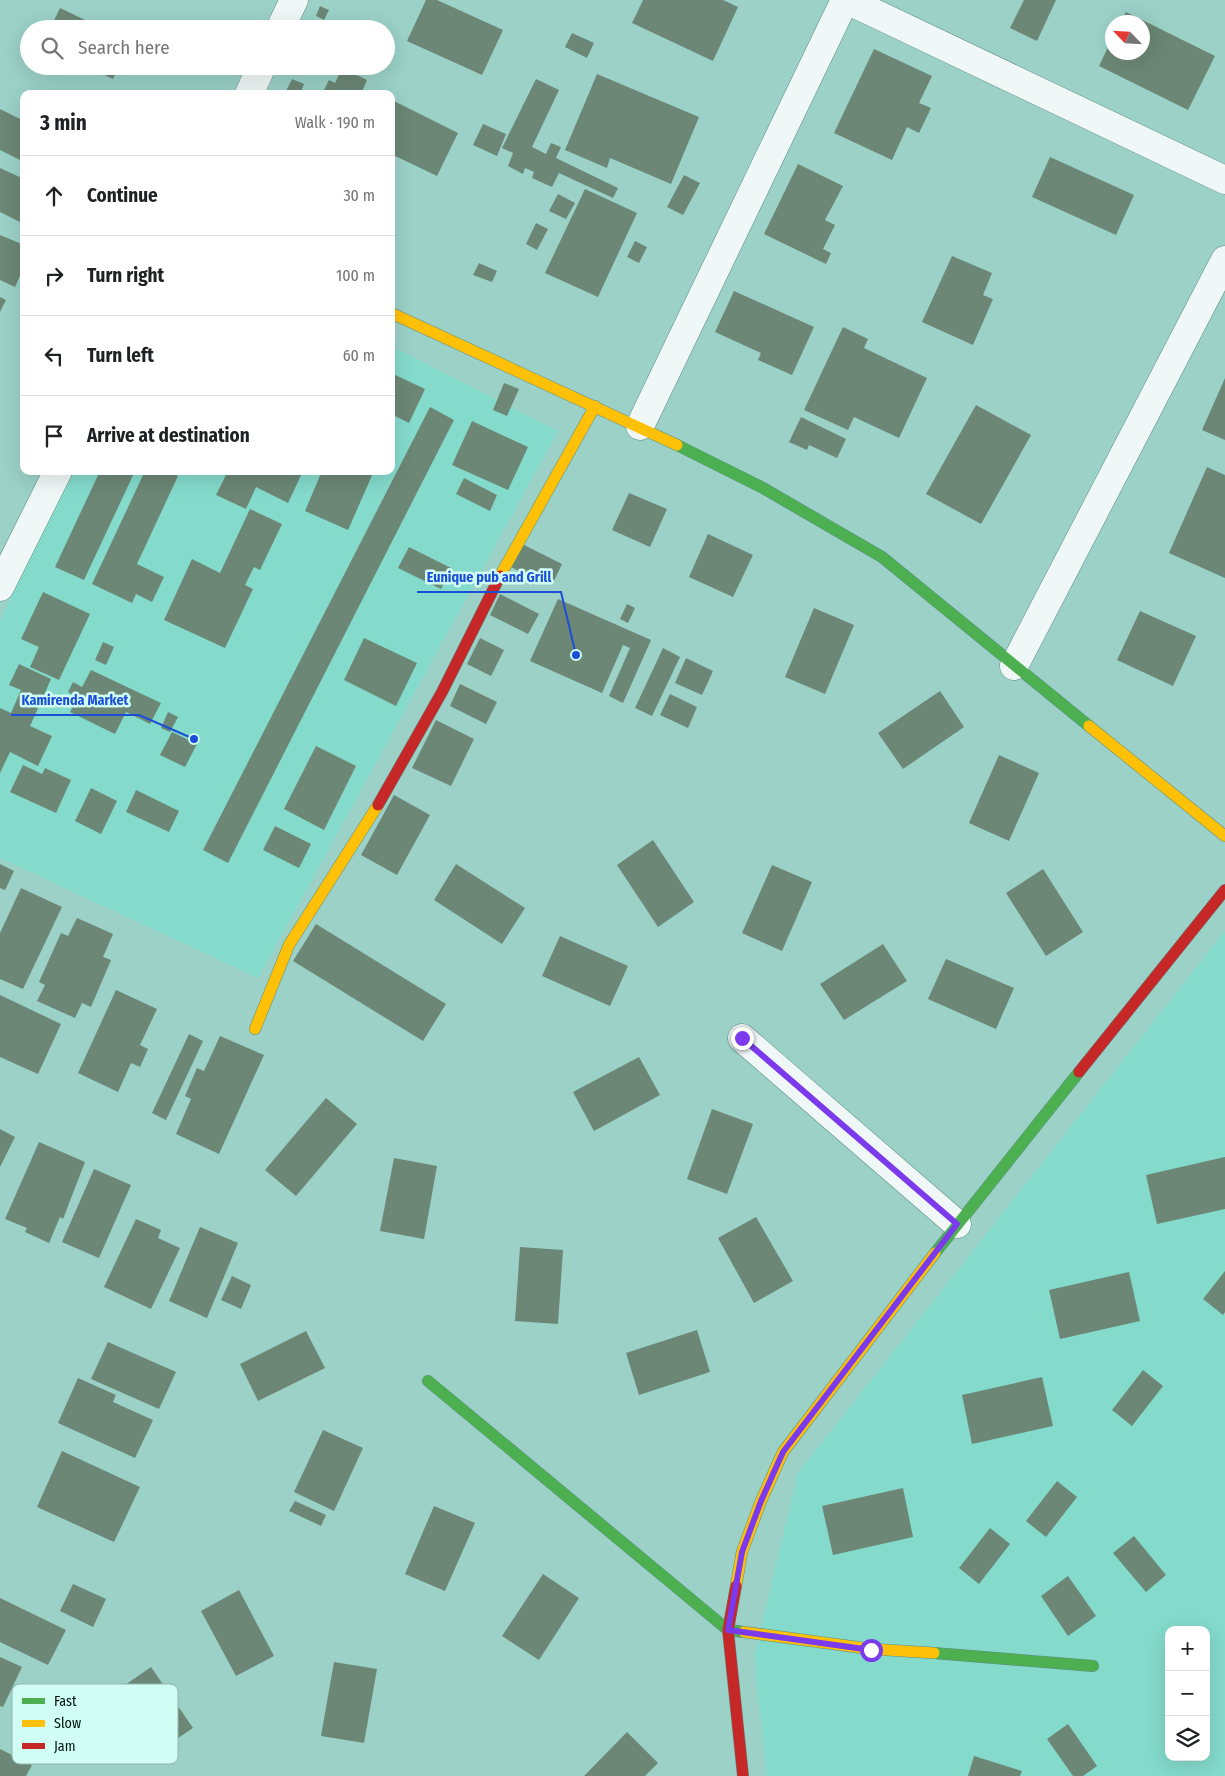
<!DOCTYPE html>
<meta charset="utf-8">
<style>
body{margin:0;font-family:"Fira Sans Condensed",sans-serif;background:#f2f2f2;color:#202124}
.controls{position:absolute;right:15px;bottom:15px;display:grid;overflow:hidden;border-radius:10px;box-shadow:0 5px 20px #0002}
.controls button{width:45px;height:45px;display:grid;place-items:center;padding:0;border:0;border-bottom:1px solid #e0e0e0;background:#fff;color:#202124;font:25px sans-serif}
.compass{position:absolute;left:1105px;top:15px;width:45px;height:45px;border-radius:50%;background:#fff;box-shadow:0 5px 20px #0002;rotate:295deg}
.stop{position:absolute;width:15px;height:15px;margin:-11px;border:4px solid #7c3aed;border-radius:50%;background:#fff}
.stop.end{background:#7c3aed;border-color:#fff;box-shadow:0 1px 5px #0008}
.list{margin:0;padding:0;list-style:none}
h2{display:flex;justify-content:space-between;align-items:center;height:65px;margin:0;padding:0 20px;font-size:21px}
h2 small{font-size:16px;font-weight:400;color:#757577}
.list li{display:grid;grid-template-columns:32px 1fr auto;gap:15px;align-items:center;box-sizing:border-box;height:80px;padding:0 20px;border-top:1px solid #e0e0e0}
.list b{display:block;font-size:19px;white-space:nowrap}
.list em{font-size:16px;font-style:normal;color:#757577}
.icon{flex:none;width:28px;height:28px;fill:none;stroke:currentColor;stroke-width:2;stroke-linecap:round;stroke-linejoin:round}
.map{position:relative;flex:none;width:1225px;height:1776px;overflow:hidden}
.search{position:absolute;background:#fff;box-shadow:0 5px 20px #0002;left:20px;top:20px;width:375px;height:55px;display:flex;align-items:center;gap:12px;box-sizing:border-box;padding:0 18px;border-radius:28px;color:#757577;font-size:19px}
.panel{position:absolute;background:#fff;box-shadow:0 5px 20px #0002;left:20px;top:90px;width:375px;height:385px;border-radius:10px}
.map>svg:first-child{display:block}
.built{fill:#84dacb;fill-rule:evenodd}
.building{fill:#6c8776}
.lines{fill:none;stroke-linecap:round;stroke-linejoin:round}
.street-casing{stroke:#5d8d87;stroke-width:29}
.fast-casing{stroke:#5d8d87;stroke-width:12}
.slow-casing{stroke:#5d8d87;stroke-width:12}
.jam-casing{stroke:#5d8d87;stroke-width:12}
.street{stroke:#f0f8f7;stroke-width:28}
.fast{stroke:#4caf50;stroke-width:11}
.slow{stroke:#ffc107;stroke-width:11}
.jam{stroke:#c62828;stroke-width:11}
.route{stroke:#7c3aed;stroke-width:6}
.key{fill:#d0fef5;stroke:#92b7b0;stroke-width:1}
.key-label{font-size:14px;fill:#00120f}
.leader{fill:none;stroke:#1d4ed8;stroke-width:2}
.callout-dot{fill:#1d4ed8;stroke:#d0fef5;stroke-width:2}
.callout-label{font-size:14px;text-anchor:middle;font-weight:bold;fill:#1d4ed8;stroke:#d0fef5;stroke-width:5;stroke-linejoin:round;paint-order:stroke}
</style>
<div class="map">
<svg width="1225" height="1776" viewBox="0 0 1225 1776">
<rect width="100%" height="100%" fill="#9bd1c7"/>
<!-- built -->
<g class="built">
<path d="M391,346L558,431L258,978L0,858V620L73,471H391Z"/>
<path d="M1225,931V1776H767L754,1658L798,1473ZM1169,1630H1206V1757H1169Z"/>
</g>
<!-- building -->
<g class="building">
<path d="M426,0H437L503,30L482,75L407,41Z"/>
<path d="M643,0H723L738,7L713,61L632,23Z"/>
<path d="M1024,0H1056L1037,41L1010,28Z"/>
<path d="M320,6L329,10L324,20L316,16Z"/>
<path d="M60,8L104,29H50Z"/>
<path d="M1126,12L1215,56L1188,110L1099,66L1112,39V52H1142V22H1120Z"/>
<path d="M572,33L594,43L587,58L565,47Z"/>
<path d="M874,49L932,76L919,103L931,108L919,133L907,127L892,160L834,133Z"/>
<path d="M85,66H119L113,79Z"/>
<path d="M342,68L367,80L361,94H322L329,80L335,83Z"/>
<path d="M597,74L699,117L671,184L610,158L607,168L565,150Z"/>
<path d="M292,79L304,84L300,94L286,91Z"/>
<path d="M536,79L559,90L532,147L546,154L551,143L561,147L556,158L618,188L613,198L559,173L552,187L532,178L534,172L525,168L523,174L508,166L513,153L502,148Z"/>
<path d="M394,101L458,133L437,176L391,154V107Z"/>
<path d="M0,109L24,121V162L0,150Z"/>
<path d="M483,124L506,134L497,156L473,145Z"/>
<path d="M1050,157L1134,195L1116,235L1032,197Z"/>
<path d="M798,164L843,186L825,220L835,225L823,249L831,253L826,264L764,234Z"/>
<path d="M0,168L24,179V224L0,212Z"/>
<path d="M684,175L700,183L683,215L667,207Z"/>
<path d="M585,189L637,213L598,297L545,273Z"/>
<path d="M558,194L575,203L566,219L549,211Z"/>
<path d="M536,223L548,229L537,250L526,244Z"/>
<path d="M0,235L24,245V267L15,287L0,280Z"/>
<path d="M635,241L647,247L639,263L627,257Z"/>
<path d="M952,256L992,273L983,295L993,299L973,345L922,322Z"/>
<path d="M479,263L497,271L492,282L473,275Z"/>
<path d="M734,291L814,327L792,375L758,360L761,353L715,332Z"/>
<path d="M0,297L6,300L0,312Z"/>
<path d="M843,327L868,339L864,348L927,378L899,438L854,417L848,430L804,410Z"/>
<path d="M391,373L425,389L409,423L391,414Z"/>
<path d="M1225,378V440L1202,430Z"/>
<path d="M504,383L519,389L507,416L493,410Z"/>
<path d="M976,405L1031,435L981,524L926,494Z"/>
<path d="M430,407L454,420L228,863L203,850Z"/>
<path d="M801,417L846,439L837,458L809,445L807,450L789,442Z"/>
<path d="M472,421L528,447L508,490L452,465Z"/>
<path d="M1207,467L1225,475V578L1169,553Z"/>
<path d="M100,471H135L84,580L55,567Z"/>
<path d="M145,471H168L178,476L137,564L164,577L152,602L136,594L132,603L92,584Z"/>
<path d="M228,471H303L288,503L256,487L246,509L216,495Z"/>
<path d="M322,471H374L348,530L305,511Z"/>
<path d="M464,478L497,495L490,511L456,494Z"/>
<path d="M629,493L667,509L650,547L612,530Z"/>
<path d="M250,509L282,524L260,570L254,567L245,585L253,589L225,648L164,620L192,559L220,573Z"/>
<path d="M708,534L753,555L733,597L689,577Z"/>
<path d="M522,544L562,564L554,581L538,573L535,579L511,567Z"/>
<path d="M409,547L451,568L441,589L398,568Z"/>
<path d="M43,592L90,614L59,680L30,667L39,647L21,639Z"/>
<path d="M500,594L539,614L528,634L490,615Z"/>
<path d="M558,599L651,640L623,703L609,696L630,648L623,645L602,693L530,661Z"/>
<path d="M627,604L635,608L628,623L620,619Z"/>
<path d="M814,608L854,625L825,694L785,677Z"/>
<path d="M1140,611L1196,636L1173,686L1117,660Z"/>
<path d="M364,638L417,663L396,706L344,680Z"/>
<path d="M480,638L504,650L491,676L467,664Z"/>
<path d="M103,642L114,647L106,665L95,660Z"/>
<path d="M663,648L680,657L652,716L635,708Z"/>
<path d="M686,658L713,671L702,695L675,683Z"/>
<path d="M19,664L51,679L30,726L52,736L38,766L10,752L0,773V708L11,713L21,690L9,685Z"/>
<path d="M91,670L161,703L150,724L126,712L115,734L70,712L78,697L68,692L73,682L82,687Z"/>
<path d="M460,684L497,702L486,724L450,706Z"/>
<path d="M940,691L964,727L903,769L878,733Z"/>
<path d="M670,694L697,707L688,728L660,715Z"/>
<path d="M168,712L178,717L170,732L161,728Z"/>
<path d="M436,720L474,739L451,786L412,768Z"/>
<path d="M172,732L197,744L185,767L160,755Z"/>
<path d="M316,746L356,766L324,830L284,809Z"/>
<path d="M999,755L1039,773L1009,841L969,823Z"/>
<path d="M23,765L42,774L45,768L71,780L56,813L10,792Z"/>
<path d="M91,788L117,801L101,834L75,821Z"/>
<path d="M136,790L179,811L169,832L126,812Z"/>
<path d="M394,795L430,815L397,875L361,855Z"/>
<path d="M275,826L311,844L299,868L263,850Z"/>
<path d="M653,840L694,902L658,927L617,865Z"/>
<path d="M0,864L14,871L5,890L0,888Z"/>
<path d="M456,864L525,908L502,944L434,900Z"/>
<path d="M772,865L812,882L782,951L742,933Z"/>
<path d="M1043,869L1083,932L1046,956L1006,893Z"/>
<path d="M21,888L62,907L23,989L0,979V933Z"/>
<path d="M77,918L113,934L103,957L111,960L91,1007L82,1003L75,1018L37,1001L45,985L39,982L61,933L68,936Z"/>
<path d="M316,924L446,1004L423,1041L293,961Z"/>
<path d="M560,936L628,966L610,1006L542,976Z"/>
<path d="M883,944L907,981L844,1020L820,984Z"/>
<path d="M946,959L1014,988L996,1029L928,999Z"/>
<path d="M116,990L157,1009L140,1045L148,1049L140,1067L131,1063L118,1092L78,1073Z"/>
<path d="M0,995L61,1024L38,1074L0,1057Z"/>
<path d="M189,1034L203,1041L166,1120L152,1113Z"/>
<path d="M220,1036L264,1055L219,1154L176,1134L191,1099L185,1096L197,1068L204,1071Z"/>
<path d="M639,1057L660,1095L594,1131L573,1092Z"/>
<path d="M326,1098L357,1124L296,1196L265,1170Z"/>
<path d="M712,1109L753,1124L727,1194L687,1179Z"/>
<path d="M0,1129L15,1137L0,1167Z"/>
<path d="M39,1142L85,1162L63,1219L60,1217L49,1243L25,1232L27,1228L5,1219Z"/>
<path d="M1225,1157V1209L1157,1224L1146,1175Z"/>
<path d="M394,1158L437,1166L424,1239L380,1231Z"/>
<path d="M94,1169L131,1185L99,1258L62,1242Z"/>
<path d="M756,1217L793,1281L754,1303L718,1238Z"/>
<path d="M136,1219L161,1230L158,1238L180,1248L151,1309L104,1287Z"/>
<path d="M200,1227L238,1243L207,1318L169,1301Z"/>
<path d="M520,1247L563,1250L558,1324L515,1321Z"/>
<path d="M1225,1271V1312L1223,1315L1203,1299Z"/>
<path d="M1129,1272L1140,1321L1060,1339L1049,1290Z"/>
<path d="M232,1276L251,1285L241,1309L221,1300Z"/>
<path d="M697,1330L710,1372L639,1395L626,1353Z"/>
<path d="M306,1331L325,1368L258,1401L240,1364Z"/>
<path d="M108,1342L176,1372L159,1409L91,1379Z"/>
<path d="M1143,1370L1163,1386L1132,1426L1112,1410Z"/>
<path d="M1042,1377L1053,1426L972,1444L962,1395Z"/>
<path d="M78,1378L116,1395L113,1402L153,1420L135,1458L58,1423Z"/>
<path d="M323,1430L363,1448L334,1511L294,1492Z"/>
<path d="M62,1451L140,1487L114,1542L37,1507Z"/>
<path d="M1057,1481L1077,1497L1046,1537L1026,1521Z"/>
<path d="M903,1488L913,1537L833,1555L822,1506Z"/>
<path d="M295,1501L326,1515L321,1526L289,1511Z"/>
<path d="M434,1506L475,1523L445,1591L405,1574Z"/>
<path d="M990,1528L1010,1544L979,1584L959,1568Z"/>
<path d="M1134,1536L1166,1575L1146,1592L1113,1553Z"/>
<path d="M543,1574L579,1598L539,1660L502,1636Z"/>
<path d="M1068,1576L1096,1616L1068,1636L1041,1596Z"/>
<path d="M73,1584L106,1599L93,1627L60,1611Z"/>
<path d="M239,1590L274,1656L236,1676L201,1611Z"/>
<path d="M0,1598L66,1630L48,1665L0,1642Z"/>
<path d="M0,1657L22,1667L3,1707L0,1706Z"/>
<path d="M334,1662L377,1669L364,1743L321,1736Z"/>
<path d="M151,1667L193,1728L156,1753L115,1692Z"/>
<path d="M1068,1724L1097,1766L1083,1776H1073L1047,1739Z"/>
<path d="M627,1732L658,1763L645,1776H584Z"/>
<path d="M0,1749L32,1765L26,1776H0Z"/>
<path d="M974,1756L1022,1771L1020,1776H968Z"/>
</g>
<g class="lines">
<defs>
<g id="street">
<path d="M847,0L1225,180"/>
<path d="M280,29L294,0"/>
<path d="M249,94L262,66"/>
<path d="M640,426L845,0"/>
<path d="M0,587L58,471"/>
<path d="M1014,666L1225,260"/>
<path d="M742,1038L957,1224"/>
</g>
<g id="fast">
<path d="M677,445L763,488L882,557L1089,726"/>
<path d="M935,1253L1079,1072"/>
<path d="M428,1381L728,1630L744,1632"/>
<path d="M934,1653L1093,1666"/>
</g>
<g id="slow">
<path d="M391,313L677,445"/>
<path d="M500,576L595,406"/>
<path d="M1089,726L1225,836"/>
<path d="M255,1029L289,945L378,805"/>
<path d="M736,1586L742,1552L761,1501L783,1452L935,1253"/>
<path d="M744,1632L871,1649L934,1653"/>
</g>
<g id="jam">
<path d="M378,805L442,692L500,576"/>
<path d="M1079,1072L1225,890"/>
<path d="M736,1586L728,1630L743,1776"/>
</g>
</defs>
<!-- street casing -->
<use href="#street" class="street-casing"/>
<!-- fast casing -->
<use href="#fast" class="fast-casing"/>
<!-- slow casing -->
<use href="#slow" class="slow-casing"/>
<!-- jam casing -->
<use href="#jam" class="jam-casing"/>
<!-- street -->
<use href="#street" class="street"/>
<!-- fast -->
<use href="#fast" class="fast"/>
<!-- slow -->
<use href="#slow" class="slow"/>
<!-- jam -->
<use href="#jam" class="jam"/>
</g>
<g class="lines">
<!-- route -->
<path class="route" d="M742,1038L957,1224L783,1452L761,1501L742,1552L728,1630L871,1650"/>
</g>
<!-- legend -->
<rect x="12" y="1684" width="166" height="80" rx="8" class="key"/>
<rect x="22" y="1698" width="23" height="6" fill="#4caf50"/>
<rect x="22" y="1720" width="23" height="7" fill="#ffc107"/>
<rect x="22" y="1743" width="23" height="6" fill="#c62828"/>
<g class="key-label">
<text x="54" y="1706">Fast</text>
<text x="54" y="1728">Slow</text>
<text x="54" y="1751">Jam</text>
</g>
<!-- callouts -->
<path class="leader" d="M576 655L561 592H417M194 739L139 715H11"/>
<g class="callout-dot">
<circle cx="576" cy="655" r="5"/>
<circle cx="194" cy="739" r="5"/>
</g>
<g class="callout-label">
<text x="489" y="582">Eunique pub and Grill</text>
<text x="75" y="705">Kamirenda Market</text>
</g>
</svg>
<div class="controls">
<button>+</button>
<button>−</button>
<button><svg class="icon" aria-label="layers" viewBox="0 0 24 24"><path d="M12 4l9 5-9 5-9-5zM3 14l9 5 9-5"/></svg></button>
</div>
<svg class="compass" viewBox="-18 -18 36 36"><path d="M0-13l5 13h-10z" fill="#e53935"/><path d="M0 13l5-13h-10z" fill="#757577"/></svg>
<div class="stop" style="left:871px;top:1650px"></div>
<div class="stop end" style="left:742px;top:1038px"></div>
<div class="search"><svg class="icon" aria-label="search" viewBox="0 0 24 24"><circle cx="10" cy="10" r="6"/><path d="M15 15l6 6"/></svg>Search here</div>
<section class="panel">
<h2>3 min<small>Walk · 190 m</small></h2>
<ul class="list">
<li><svg class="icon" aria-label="ahead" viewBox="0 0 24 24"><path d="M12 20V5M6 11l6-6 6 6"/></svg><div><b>Continue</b></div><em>30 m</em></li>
<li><svg class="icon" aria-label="right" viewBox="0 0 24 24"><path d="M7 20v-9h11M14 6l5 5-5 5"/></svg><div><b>Turn right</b></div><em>100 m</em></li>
<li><svg class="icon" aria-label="left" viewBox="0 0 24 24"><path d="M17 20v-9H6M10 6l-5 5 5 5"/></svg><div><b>Turn left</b></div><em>60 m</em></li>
<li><svg class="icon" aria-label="arrive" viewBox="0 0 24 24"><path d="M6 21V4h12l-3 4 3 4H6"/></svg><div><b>Arrive at destination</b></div></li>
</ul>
</section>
</div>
